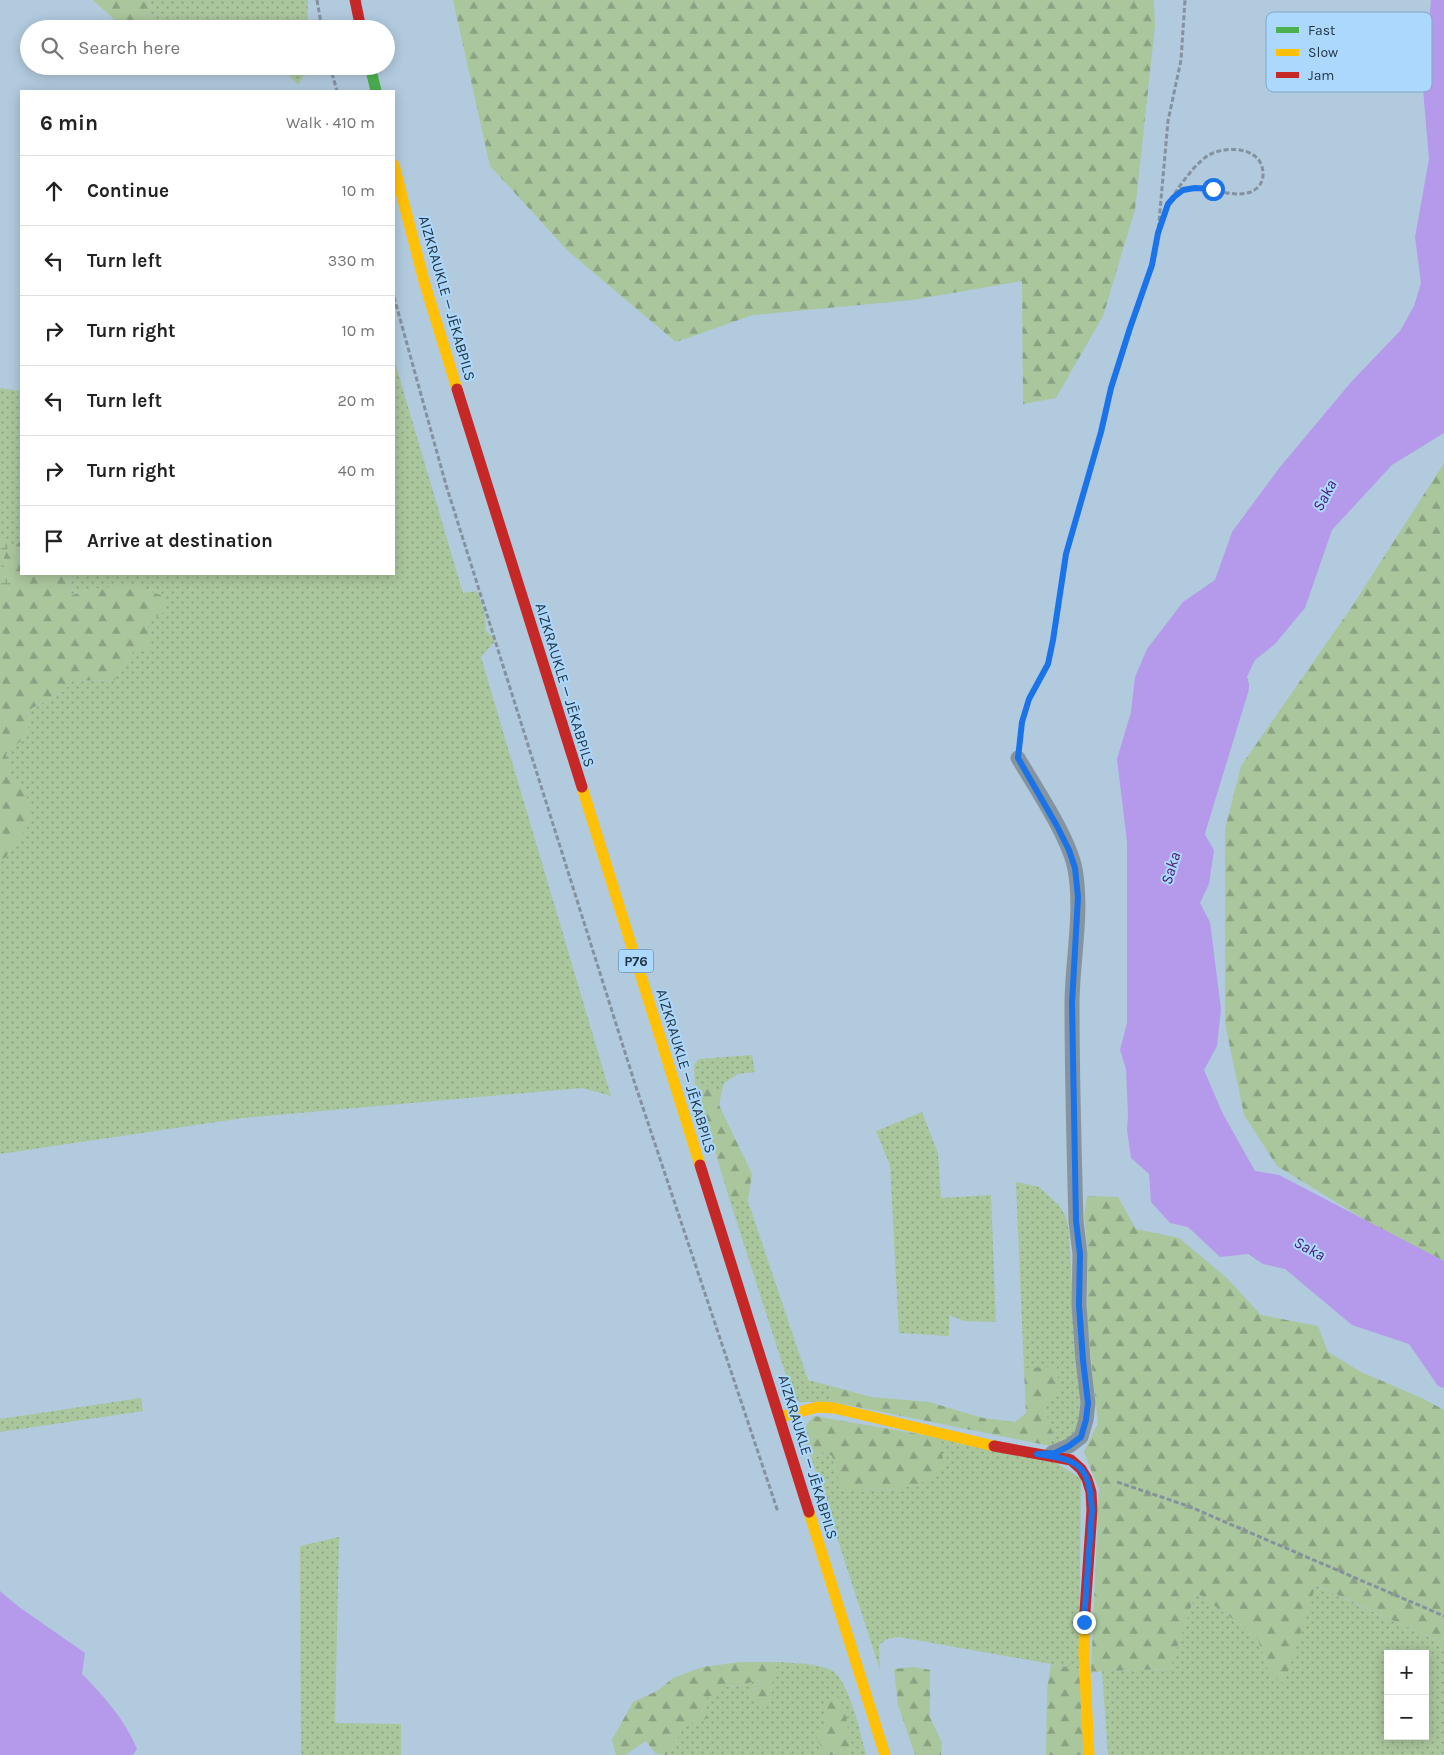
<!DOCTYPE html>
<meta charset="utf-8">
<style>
body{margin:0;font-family:Karla,sans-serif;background:#f2f2f2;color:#222}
.controls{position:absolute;right:15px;bottom:15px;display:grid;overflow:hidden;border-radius:0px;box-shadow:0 2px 12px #0003}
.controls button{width:45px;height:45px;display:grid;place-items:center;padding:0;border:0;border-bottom:1px solid #e0e0e0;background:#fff;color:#222;font:25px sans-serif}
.stop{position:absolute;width:15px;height:15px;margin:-11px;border:4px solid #1a73e8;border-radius:50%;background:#fff}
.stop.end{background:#1a73e8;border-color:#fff;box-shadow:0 1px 5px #0008}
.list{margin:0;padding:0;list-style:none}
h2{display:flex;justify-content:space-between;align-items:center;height:65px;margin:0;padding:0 20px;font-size:21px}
h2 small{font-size:16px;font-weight:400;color:#767676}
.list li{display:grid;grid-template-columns:32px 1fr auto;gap:15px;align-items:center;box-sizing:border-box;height:70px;padding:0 20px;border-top:1px solid #e0e0e0}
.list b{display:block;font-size:19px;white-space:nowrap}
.list em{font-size:16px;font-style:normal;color:#767676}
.icon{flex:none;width:28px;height:28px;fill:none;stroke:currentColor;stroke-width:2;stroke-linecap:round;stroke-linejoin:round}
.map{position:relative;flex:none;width:1444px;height:1755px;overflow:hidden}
.search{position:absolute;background:#fff;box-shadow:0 2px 12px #0003;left:20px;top:20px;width:375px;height:55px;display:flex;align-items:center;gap:12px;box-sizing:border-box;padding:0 18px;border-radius:28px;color:#767676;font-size:19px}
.panel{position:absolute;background:#fff;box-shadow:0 2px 12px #0003;left:20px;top:90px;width:375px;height:485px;border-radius:0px}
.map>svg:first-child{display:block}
.grass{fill:url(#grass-dots);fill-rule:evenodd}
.forest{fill:url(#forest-firs)}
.wetland{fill:url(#wetland-marsh)}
.water{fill:#b59aeb}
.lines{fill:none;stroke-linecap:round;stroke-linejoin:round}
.river{stroke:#b59aeb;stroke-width:46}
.path{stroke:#85929d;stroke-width:3;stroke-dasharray:5 2.5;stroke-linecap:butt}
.lane{stroke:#86949f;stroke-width:15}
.fast{stroke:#4caf50;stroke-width:11}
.slow{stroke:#ffc107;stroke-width:11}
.jam{stroke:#c62828;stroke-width:11}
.route{stroke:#1a73e8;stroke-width:6}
.labels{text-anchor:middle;stroke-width:4;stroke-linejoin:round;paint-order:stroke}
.shield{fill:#acd8fd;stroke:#4c667b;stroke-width:1}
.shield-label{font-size:14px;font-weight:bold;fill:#233543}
.street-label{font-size:15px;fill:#233543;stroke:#acd8fd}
.water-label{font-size:16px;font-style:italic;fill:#4c1977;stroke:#acd8fd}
.key{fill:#acd8fd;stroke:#83a7c5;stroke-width:1}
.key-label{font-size:14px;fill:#233543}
</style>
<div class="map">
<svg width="1444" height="1755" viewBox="0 0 1444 1755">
<defs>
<pattern id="grass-dots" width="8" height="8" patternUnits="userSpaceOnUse" patternTransform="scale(1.25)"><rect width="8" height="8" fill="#aac69d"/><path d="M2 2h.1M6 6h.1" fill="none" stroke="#8aa282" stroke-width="1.8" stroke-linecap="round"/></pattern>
<pattern id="forest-firs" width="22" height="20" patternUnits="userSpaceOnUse" patternTransform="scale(1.25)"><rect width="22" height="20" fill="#aac69d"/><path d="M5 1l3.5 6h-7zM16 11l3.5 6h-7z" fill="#8aa282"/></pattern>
<pattern id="wetland-marsh" width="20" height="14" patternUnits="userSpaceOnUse" patternTransform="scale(1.25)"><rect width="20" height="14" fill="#aac69d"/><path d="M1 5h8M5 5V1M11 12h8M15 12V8" fill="none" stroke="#8aa282"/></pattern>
</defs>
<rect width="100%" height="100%" fill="#b1cade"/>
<!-- grass -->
<g class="grass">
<path d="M148,0H308L307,29H213L168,23H152Z"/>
<path d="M281,66H308V68L298,85Z"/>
<path d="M394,359L463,593L477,591L484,609L486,631L496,640L481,657L611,1096L582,1088L243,1118L0,1154V860L5,858L26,790L10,775L6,754L26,736L32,708L61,693L74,680L114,681L134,650L152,638L146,622L90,589L70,596L71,574H394Z"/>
<path d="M0,388L21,391V542L8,547L0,597Z"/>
<path d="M752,1055L755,1072L738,1074L724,1083L722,1091L695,1084L694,1065L699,1059Z"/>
<path d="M922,1112L938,1153L941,1198L991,1195L996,1322L964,1321L949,1315V1336L899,1333L890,1165L876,1131Z"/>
<path d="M1016,1182L1039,1187L1059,1205L1066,1217L1069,1231C1071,1262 1072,1293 1073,1324C1075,1349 1088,1415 1074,1435C1070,1442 1058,1444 1050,1446L1053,1434L1044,1408L1058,1394L1057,1368H1024Z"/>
<path d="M730,1201H748L808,1380L831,1386L830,1394L833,1402H799L792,1394Z"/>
<path d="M141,1398L143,1411L0,1432V1419Z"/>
<path d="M930,1436L1057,1463L1081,1479L1079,1669L899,1637L887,1639L879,1645L880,1670L810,1454L818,1457L823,1452L832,1456L836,1473L859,1493L872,1488L897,1490Z"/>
<path d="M339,1537L335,1723L401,1724V1755H301L300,1546Z"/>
<path d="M1315,1585L1444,1644V1755H1108L1102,1671L1170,1669L1196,1592L1257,1637L1269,1671ZM1388,1654H1425V1736H1388Z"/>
<path d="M777,1662C794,1663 815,1663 831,1670C849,1679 861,1735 866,1755H666C681,1744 675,1731 688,1720L696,1725L706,1698L717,1694L724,1687L738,1686L757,1680L761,1683L749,1695L770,1700Z"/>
</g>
<!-- forest -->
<g class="forest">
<path d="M93,0H148L152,23L119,24Z"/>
<path d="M453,0H1154L1155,26L1135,210L1103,316L1056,398L1023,404L1022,281L912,300L753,315L676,342L569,252L490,166Z"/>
<path d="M1444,463V1261L1380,1229L1277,1166L1244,1115L1225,1023V829L1241,766L1353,605Z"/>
<path d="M21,542V574H71L70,596L90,589L133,585L163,596L166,611L146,622L152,638L148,650H134L114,681L74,680L61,693L32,708L26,736L6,754L10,775L26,790L31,822L5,858L0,860V597L6,596L12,579L2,563L8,547Z"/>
<path d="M695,1084L722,1091L719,1105L752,1174L748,1201H730Z"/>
<path d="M1087,1196L1118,1197L1136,1229L1179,1238L1227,1278L1261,1315L1318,1326L1328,1352L1361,1372L1422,1398L1444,1410V1644L1316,1585L1284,1684L1269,1671L1257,1637L1196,1592L1170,1669L1102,1671L1091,1673L1099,1489L1084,1452L1098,1423L1087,1321L1088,1254L1084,1216Z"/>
<path d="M1057,1367L1059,1394L1044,1408L1053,1434L1050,1446L833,1402L830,1394L831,1386L871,1397L929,1402L983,1418L1015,1422L1026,1413L1024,1368Z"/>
<path d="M814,1416L930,1436L941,1449L944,1465L934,1479L897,1490L872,1488L859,1493L841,1487L836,1473L832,1456L823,1452L818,1457L810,1454C801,1436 800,1431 814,1416Z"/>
<path d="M740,1662H777L770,1700L760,1708L749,1696L761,1683L758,1680L738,1686L724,1687L717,1694L706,1698L707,1718L696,1725L688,1720C675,1731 681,1744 666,1755L656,1754L646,1741L625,1755H616L612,1740L633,1702L657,1691L673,1678L703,1667Z"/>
<path d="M1051,1664L1079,1669L1084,1755H1046L1047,1690Z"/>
<path d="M914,1667L930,1670V1717L942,1743L941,1755H915L898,1705L894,1669Z"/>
<path d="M834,1693L845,1707L851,1755H819L822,1749L817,1737L827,1716L822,1705Z"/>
</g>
<!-- wetland -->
<path class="wetland" d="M0,531L8,547L2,563L12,579L6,596L0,597Z"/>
<!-- water -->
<g class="water">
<path d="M1431,0H1444V433L1392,465L1332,530L1305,608L1275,644L1255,660L1235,701L1197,764L1195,818L1214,850L1209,884L1200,903L1210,922L1221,1009L1217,1046L1204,1070L1223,1114L1255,1171L1279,1175L1444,1261V1388L1438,1386L1409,1344L1352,1325L1285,1269L1263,1264L1248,1254L1220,1257L1188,1227L1170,1223L1151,1202L1149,1174L1131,1158L1127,1130L1128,1115L1126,1069L1120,1050L1127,1023V842L1117,759L1131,712L1135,677L1147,649L1183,602L1215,580L1232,532L1280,467L1352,381L1400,331L1414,306L1421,283L1415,237L1429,159L1423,89Z"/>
<path d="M0,1591L19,1607L85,1653L82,1674C104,1696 125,1720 137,1749L133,1755H0Z"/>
</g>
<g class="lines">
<!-- river -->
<path class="river" d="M1178,843L1226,686"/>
<!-- path -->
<g class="path">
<path d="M317,0L322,29"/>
<path d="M330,66L337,91"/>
<path d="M1160,228C1163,221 1165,213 1168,206C1173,193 1198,159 1211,154C1230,145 1264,148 1263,175C1263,180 1261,184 1257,188C1239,204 1206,182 1183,190C1180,191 1177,195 1174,197"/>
<path d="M394,297L446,485L635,1084L778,1512"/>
<path d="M1020,740L1022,722L1029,699L1048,664L1053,640L1065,554L1101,432L1111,389L1130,328L1152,265L1158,233L1168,121L1181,60L1185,0"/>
<path d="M1117,1482L1188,1506L1444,1616"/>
</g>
<!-- lane -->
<path class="lane" d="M1018,758C1035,787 1069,837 1075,869C1083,914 1072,960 1072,1005C1072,1077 1074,1149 1076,1221L1080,1254L1079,1305L1083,1360L1088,1403L1086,1420L1081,1437L1069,1446L1052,1453"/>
<!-- fast -->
<path class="fast" d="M370,66L376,91"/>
<!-- slow -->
<g class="slow">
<path d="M394,165L424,281L457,389"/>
<path d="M582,787L700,1165"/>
<path d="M780,1417L818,1407L834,1408L994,1446"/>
<path d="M809,1512L885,1755"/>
<path d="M1085,1611L1084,1654L1089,1755"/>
</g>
<!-- jam -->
<g class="jam">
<path d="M355,0L361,29"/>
<path d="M457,389L582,787"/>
<path d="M700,1165L809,1512"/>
<path d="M994,1446L1071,1460L1081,1469L1087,1479L1091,1492L1092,1510L1085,1611"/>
</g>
</g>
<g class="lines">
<!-- route -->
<path class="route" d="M1084,1622L1092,1510C1089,1465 1080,1460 1037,1454L1055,1453L1069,1446L1081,1437L1086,1420L1088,1403L1083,1360L1079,1305L1080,1254L1076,1221L1072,1003L1078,897L1075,868L1069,850L1057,826L1018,758L1022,722L1029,699L1048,664L1053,640L1066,554L1101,432L1111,388L1130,328L1152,265L1158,233L1168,204L1174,197L1183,190L1195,188L1213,189"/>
</g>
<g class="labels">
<!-- shield labels -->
<rect class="shield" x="618.5" y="949.5" width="35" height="23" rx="4"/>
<g class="shield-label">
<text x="636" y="966">P76</text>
</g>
<!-- street labels -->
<g class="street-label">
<text transform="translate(447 298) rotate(74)" y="5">AIZKRAUKLE — JĒKABPILS</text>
<text transform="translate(565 685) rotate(73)" y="5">AIZKRAUKLE — JĒKABPILS</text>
<text transform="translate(686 1071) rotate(73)" y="5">AIZKRAUKLE — JĒKABPILS</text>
<text transform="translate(808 1457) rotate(73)" y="5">AIZKRAUKLE — JĒKABPILS</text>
</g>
<!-- water labels -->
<g class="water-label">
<text transform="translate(1324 495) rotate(-62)" y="6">Saka</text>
<text transform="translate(1170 868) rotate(-73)" y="6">Saka</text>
<text transform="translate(1310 1248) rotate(28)" y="6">Saka</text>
</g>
</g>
<!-- legend -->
<rect x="1266" y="12" width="166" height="80" rx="8" class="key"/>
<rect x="1276" y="27" width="23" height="6" fill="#4caf50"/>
<rect x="1276" y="49" width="23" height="7" fill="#ffc107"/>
<rect x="1276" y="72" width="23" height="6" fill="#c62828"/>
<g class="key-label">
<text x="1308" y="35">Fast</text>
<text x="1308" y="57">Slow</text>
<text x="1308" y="80">Jam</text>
</g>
</svg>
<div class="controls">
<button>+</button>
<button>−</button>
</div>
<div class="stop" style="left:1213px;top:189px"></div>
<div class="stop end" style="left:1084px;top:1622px"></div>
<div class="search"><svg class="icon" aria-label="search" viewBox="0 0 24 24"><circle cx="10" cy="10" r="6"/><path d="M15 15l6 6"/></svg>Search here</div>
<section class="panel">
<h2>6 min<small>Walk · 410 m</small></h2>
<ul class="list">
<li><svg class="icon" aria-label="ahead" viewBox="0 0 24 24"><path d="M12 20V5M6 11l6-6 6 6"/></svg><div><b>Continue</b></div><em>10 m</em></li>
<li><svg class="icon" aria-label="left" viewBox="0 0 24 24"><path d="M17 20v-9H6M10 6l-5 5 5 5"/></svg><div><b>Turn left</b></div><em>330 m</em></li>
<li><svg class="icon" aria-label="right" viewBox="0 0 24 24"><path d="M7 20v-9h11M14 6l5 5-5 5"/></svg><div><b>Turn right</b></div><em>10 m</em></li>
<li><svg class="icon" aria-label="left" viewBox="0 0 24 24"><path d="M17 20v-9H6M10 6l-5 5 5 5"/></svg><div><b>Turn left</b></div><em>20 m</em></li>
<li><svg class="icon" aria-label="right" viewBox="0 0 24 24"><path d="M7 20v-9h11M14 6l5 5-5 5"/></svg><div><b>Turn right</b></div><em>40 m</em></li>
<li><svg class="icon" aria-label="arrive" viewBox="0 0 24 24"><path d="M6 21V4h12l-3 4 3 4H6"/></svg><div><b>Arrive at destination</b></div></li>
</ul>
</section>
</div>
